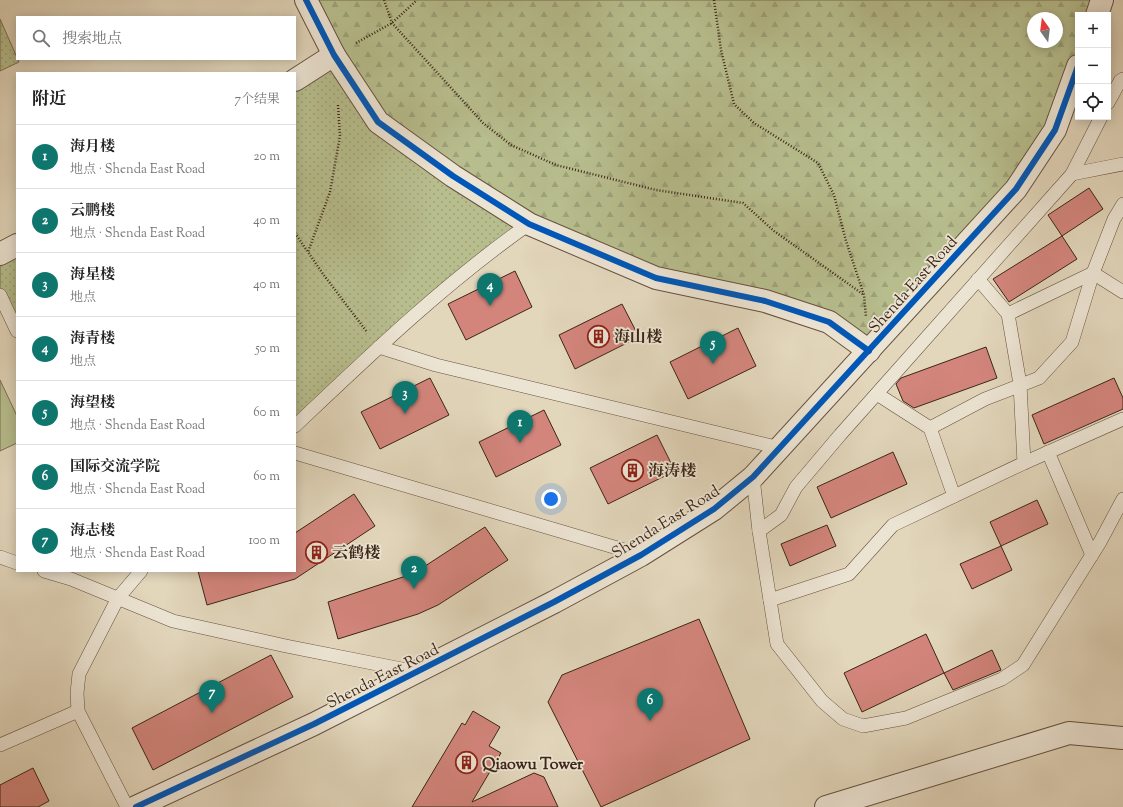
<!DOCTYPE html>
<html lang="zh">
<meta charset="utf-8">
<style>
body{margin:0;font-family:"Sorts Mill Goudy","Noto Serif SC",serif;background:#f2f2f2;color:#222}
.controls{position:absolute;right:12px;top:12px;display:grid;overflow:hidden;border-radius:0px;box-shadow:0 2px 10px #0003}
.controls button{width:36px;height:36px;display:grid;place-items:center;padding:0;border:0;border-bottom:1px solid #e0e0e0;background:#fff;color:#222;font:20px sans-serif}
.compass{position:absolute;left:1027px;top:12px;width:36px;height:36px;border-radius:50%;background:#fff;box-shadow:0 2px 10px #0003;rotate:346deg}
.you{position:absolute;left:551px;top:499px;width:14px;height:14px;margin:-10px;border:3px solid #fff;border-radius:50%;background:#1a73e8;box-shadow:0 0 0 6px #1a73e833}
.badge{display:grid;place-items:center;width:26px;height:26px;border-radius:50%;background:#0f766e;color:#fff;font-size:13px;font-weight:700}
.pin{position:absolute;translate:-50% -33px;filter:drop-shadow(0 1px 2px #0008)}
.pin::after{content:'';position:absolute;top:21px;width:14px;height:12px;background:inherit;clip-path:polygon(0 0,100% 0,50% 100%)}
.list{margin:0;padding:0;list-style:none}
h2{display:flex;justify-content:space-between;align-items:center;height:52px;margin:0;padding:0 16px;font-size:17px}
h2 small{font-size:13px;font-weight:400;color:#767676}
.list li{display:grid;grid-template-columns:26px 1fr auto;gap:12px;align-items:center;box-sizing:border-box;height:64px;padding:0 16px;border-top:1px solid #e0e0e0}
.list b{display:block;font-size:15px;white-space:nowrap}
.list p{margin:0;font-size:13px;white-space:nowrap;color:#767676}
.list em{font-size:13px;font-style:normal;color:#767676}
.icon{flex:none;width:22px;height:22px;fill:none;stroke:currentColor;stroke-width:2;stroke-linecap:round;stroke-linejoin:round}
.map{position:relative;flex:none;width:1123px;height:807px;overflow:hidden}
.search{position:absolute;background:#fff;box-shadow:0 2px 10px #0003;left:16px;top:16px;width:280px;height:44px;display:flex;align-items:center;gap:10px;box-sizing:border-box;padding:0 14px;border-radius:0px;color:#767676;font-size:15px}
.panel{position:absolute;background:#fff;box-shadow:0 2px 10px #0003;left:16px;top:72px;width:280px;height:500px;border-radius:0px}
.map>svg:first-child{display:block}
.forest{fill:url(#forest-firs);stroke:#7a7152;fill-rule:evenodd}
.park{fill:url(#park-dots);stroke:#7a7152}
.garden{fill:#b7bd8d;stroke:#7a7152}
.building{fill:#d3857c;stroke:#3c2517}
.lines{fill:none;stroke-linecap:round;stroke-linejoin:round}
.lane-casing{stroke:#665140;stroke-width:14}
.street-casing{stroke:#665140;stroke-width:24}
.path{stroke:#3c2517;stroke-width:2.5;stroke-dasharray:1 2;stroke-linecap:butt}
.lane{stroke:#ece4d3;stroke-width:13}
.street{stroke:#ece4d3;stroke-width:22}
.cycleway-casing{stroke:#ece4d3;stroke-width:8}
.cycleway{stroke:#0057b8;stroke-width:6}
.labels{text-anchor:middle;stroke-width:3.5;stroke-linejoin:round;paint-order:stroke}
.street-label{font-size:16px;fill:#3c2517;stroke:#ece4d3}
.poi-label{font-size:16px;font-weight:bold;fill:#3c2517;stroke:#ece4d3;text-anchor:start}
</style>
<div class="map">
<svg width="1123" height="807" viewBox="0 0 1123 807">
<defs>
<pattern id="forest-firs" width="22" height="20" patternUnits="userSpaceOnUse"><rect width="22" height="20" fill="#b7bd8d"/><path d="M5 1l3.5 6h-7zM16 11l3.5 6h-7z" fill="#9ea279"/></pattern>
<pattern id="park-dots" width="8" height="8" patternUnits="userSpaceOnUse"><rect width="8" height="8" fill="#b7bd8d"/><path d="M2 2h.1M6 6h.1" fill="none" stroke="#9ea279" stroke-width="1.8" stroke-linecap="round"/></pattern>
</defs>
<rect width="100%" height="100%" fill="#e2d6bb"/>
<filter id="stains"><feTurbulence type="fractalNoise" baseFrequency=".005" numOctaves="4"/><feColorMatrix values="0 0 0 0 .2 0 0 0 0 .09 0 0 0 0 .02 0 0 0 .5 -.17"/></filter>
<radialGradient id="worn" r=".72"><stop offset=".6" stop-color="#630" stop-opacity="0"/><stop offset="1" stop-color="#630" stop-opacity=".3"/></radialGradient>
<!-- forest -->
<path class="forest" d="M306,0H1102L1097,15H1078V66L1055,130L869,351L829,322L656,278L529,224L378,122ZM1033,18H1057V42H1033Z"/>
<!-- park -->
<g class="park">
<path d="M0,19L19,62L0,71Z"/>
<path d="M334,55L378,122L529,224L295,426V80Z"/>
<path d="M17,245V331L0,295V254Z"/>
</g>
<!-- garden -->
<path class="garden" d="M0,380L17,416V443L0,451Z"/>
<!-- building -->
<g class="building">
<path d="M1089,188L1103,209L1062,236L1048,215Z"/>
<path d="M1062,236L1077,259L1009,302L993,279Z"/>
<path d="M515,271L532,307L466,340L448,304Z"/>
<path d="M622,304L639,337L575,369L559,335Z"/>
<path d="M738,328L756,366L688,399L670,362Z"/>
<path d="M986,347L997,378L914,408L903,401L896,384L901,378Z"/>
<path d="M430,378L449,415L380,449L361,412Z"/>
<path d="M1114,378L1123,398V409L1044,444L1032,415Z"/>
<path d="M544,410L561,445L496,477L479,442Z"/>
<path d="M657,435L675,471L608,504L590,468Z"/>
<path d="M893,452L907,484L831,518L817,487Z"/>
<path d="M354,494L375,526L295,579L207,605L198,571H295V533Z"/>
<path d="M1037,500L1048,524L1001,546L990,522Z"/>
<path d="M827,525L836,546L790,566L781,544Z"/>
<path d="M485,527L508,560L438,605L418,614L338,639L328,602L403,577L419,570Z"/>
<path d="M1001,546L1012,570L972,589L960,564Z"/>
<path d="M699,619L750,739L601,807L548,702L562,675Z"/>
<path d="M926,634L944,673L862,712L844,673Z"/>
<path d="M992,650L1001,670L953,690L944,673Z"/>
<path d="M271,655L293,697L153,770L132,728Z"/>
<path d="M473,711L500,727L489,746L501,753L472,802L534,773L544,777L558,807H412L462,723L465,725Z"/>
<path d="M33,768L49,801L38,807H0V785Z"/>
</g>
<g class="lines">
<defs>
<g id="lane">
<path d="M1108,103L1120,81L1123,79"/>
<path d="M1072,174L1123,164"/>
<path d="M978,279L1008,314L1020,384L1024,463"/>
<path d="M0,295L17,331"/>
<path d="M1008,314L1093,273L1123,292"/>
<path d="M379,347L436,365L780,448"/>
<path d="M877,394L930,428"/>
<path d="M295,426C370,355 445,283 529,224"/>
<path d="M1048,452L1092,555"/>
<path d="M295,453L641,555"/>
<path d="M753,477L759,531L777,644L822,701L843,719L863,726L906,718L1002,679L1023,665L1100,542L1123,499"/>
<path d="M954,496L930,428L985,399L1039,378L1072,342L1093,273L1114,219L1123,204"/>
<path d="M759,531L781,515L796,487L840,435L1072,174L1101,117"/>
<path d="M0,557L17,563"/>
<path d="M44,571L71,579L173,621L286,646L417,672"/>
<path d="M770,600L849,574L893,525L1024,463L1123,419"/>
<path d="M0,745L78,711"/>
<path d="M127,807L78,711L77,693L79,674L118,598L141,571"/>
</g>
<g id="street">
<path d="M306,0L334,55L378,122L453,176L529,224L656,278L765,301L829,322L869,351"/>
<path d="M1097,15L1102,0"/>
<path d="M295,80L334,55"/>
<path d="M0,254L17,245"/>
<path d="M136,807L314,724L554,602L641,555L714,509L753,477L1016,189L1055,130L1078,66"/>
<path d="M826,807L1069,733L1123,738"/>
</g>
</defs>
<!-- lane casing -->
<use href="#lane" class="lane-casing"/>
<!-- street casing -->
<use href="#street" class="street-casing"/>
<!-- path -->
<g class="path">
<path d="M384,0L392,23L483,123L511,145L556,165L656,190L743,203L774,231L864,295"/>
<path d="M714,0L721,50L734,104L754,123L818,163L834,195L846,241L864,295L866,317"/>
<path d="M356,43L392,23L417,0"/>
<path d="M338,105L340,136L330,192L308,252L323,274L367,332"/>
<path d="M295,233L308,252"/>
</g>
<!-- lane -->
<use href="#lane" class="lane"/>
<!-- street -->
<use href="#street" class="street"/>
<defs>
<g id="cycleway">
<path d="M306,0L334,55L378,122L453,176L529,224L656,278L765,301L829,322L869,351"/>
<path d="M136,807L314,724L554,602L641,555L714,509L753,477L1016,189L1055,130L1078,66"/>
</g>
</defs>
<!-- cycleway casing -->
<use href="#cycleway" class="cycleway-casing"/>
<!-- cycleway -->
<use href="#cycleway" class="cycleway"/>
</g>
<!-- icons -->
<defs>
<symbol id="building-ring" viewBox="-11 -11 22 22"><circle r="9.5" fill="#ece4d3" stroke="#8f2418" stroke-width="1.5"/><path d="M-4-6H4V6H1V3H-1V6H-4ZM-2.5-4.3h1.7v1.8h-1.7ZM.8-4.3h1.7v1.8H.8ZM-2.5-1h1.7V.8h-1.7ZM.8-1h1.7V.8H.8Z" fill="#8f2418"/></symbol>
</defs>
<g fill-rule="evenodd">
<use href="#building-ring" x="586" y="324" width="25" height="25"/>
<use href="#building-ring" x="620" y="458" width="25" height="25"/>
<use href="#building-ring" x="304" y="540" width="25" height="25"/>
<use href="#building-ring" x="454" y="750" width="25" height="25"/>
</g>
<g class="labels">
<!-- street labels -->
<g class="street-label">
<text transform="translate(912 284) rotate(-48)" y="6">Shenda East Road</text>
<text transform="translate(665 521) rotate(-32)" y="6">Shenda East Road</text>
<text transform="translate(382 675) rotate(-27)" y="6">Shenda East Road</text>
</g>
<!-- poi labels -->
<g class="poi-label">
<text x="614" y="342">海山楼</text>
<text x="648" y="476">海涛楼</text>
<text x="332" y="558">云鹤楼</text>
<text x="482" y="769">Qiaowu Tower</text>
</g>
</g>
<rect width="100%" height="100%" filter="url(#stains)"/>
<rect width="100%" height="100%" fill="url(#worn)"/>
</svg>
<div class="controls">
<button>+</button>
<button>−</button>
<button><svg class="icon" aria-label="locate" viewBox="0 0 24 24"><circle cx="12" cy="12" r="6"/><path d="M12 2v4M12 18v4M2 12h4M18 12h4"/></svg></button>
</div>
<svg class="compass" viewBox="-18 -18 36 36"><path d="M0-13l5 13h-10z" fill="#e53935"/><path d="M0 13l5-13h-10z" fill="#767676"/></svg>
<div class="you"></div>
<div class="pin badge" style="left:520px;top:443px">1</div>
<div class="pin badge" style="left:414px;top:589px">2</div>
<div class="pin badge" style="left:405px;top:414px">3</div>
<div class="pin badge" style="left:490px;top:306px">4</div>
<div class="pin badge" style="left:713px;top:364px">5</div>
<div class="pin badge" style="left:650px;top:721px">6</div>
<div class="pin badge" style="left:212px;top:713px">7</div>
<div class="search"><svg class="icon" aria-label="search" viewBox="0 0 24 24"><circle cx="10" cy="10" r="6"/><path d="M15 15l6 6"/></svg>搜索地点</div>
<section class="panel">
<h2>附近<small>7个结果</small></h2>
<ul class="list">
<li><span class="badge">1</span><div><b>海月楼</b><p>地点 · Shenda East Road</p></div><em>20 m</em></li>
<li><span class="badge">2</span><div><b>云鹏楼</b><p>地点 · Shenda East Road</p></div><em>40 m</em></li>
<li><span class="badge">3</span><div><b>海星楼</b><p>地点</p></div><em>40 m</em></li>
<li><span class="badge">4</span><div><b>海青楼</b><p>地点</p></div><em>50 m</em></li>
<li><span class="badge">5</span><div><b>海望楼</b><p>地点 · Shenda East Road</p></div><em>60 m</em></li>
<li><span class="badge">6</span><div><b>国际交流学院</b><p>地点 · Shenda East Road</p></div><em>60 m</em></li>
<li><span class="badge">7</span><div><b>海志楼</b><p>地点 · Shenda East Road</p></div><em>100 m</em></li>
</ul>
</section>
</div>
